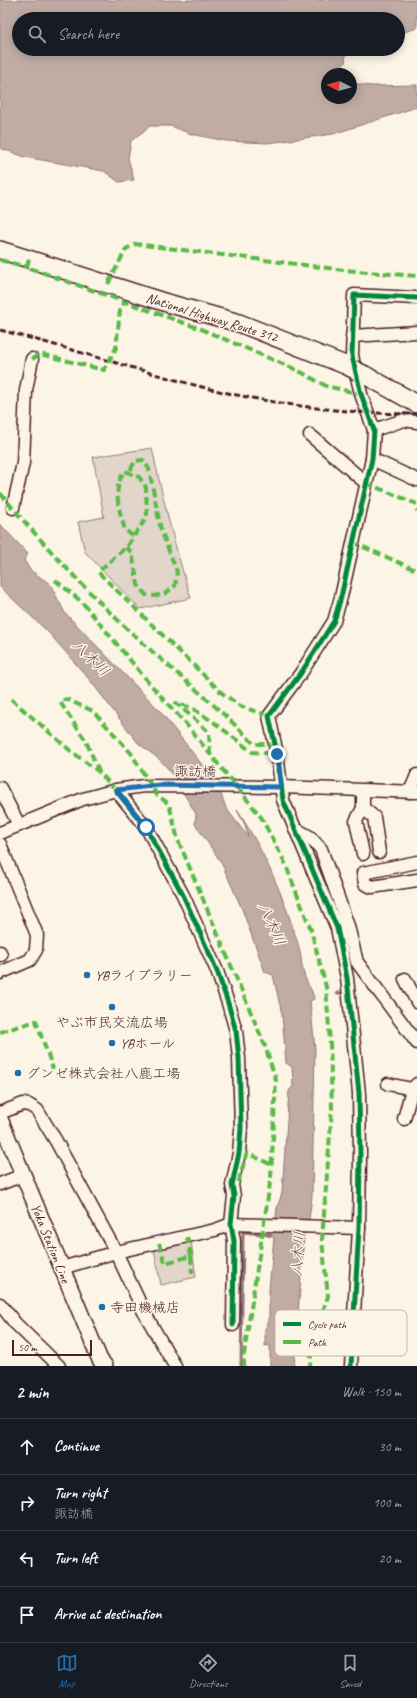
<!DOCTYPE html>
<meta charset="utf-8">
<style>
body{margin:0;font-family:Caveat,"Klee One",sans-serif;background:#20242c;color:#f1f3f6}
.compass{position:absolute;left:321px;top:68px;width:36px;height:36px;border-radius:50%;background:#171b24;box-shadow:0 2px 10px #0003;rotate:276deg}
.scale{position:absolute;left:12px;bottom:10px;width:80px;box-sizing:border-box;padding-left:4px;border:2px solid #4a1f2b;border-top:0;font-size:11px;line-height:14px;white-space:nowrap;color:#4a1f2b;-webkit-text-stroke:3px #fcf5e5;paint-order:stroke}
.stop{position:absolute;width:12px;height:12px;margin:-9px;border:3px solid #1f6fb2;border-radius:50%;background:#fff}
.stop.end{background:#1f6fb2;border-color:#fff;box-shadow:0 1px 4px #0008}
.list{margin:0;padding:0;list-style:none}
h2{display:flex;justify-content:space-between;align-items:center;height:52px;margin:0;padding:0 16px;font-size:17px}
h2 small{font-size:13px;font-weight:400;color:#9ea1a6}
.list li{display:grid;grid-template-columns:26px 1fr auto;gap:12px;align-items:center;box-sizing:border-box;height:56px;padding:0 16px;border-top:1px solid #363941}
.list b{display:block;font-size:15px;white-space:nowrap}
.list p{margin:0;font-size:13px;white-space:nowrap;color:#9ea1a6}
.list em{font-size:13px;font-style:normal;color:#9ea1a6}
.icon{flex:none;width:22px;height:22px;fill:none;stroke:currentColor;stroke-width:2;stroke-linecap:round;stroke-linejoin:round}
.map{position:relative;flex:none;width:417px;height:1366px;overflow:hidden}
.search{position:absolute;background:#171b24;box-shadow:0 2px 10px #0003;left:12px;right:12px;top:12px;height:44px;display:flex;align-items:center;gap:10px;box-sizing:border-box;padding:0 14px;border-radius:22px;color:#9ea1a6;font-size:15px}
.sheet{height:276px;background:#171b24}
nav{display:flex;justify-content:space-around;align-items:center;box-sizing:border-box;height:56px;border-top:1px solid #363941;background:#171b24;font-size:11px;color:#9ea1a6}
nav a{display:grid;justify-items:center;gap:2px}
nav .on{color:#1f6fb2}
.map>svg:first-child{display:block}
.green{fill:#e2d5ca;stroke:#967a7a}
.water{fill:#c0aca5;stroke:#917474}
.lines{fill:none;stroke-linecap:round;stroke-linejoin:round}
.stream{stroke:#917474;stroke-width:3}
.minor-casing{stroke:#4a1f2b;stroke-width:15}
.major-casing{stroke:#4a1f2b;stroke-width:18}
.highway-casing{stroke:#4a1f2b;stroke-width:20}
.minor{stroke:#fcf5e5;stroke-width:12}
.major{stroke:#fcf5e5;stroke-width:15}
.highway{stroke:#fcf5e5;stroke-width:17}
.rail{stroke:#4a1f2b;stroke-width:3;stroke-dasharray:6 3;stroke-linecap:butt}
.highway-bridge-casing{stroke:#4a1f2b;stroke-width:20;stroke-linecap:butt}
.highway-bridge{stroke:#fcf5e5;stroke-width:17}
.quiet{stroke:#58b947;stroke-width:4;stroke-dasharray:8 4;stroke-linecap:butt}
.cycleway-casing{stroke:#fcf5e5;stroke-width:8}
.cycleway{stroke:#00873e;stroke-width:5}
.route{stroke:#1f6fb2;stroke-width:5}
.poi-dot{fill:#1f6fb2;stroke:#fcf5e5;stroke-width:1.5}
.labels{text-anchor:middle;stroke-width:3;stroke-linejoin:round;paint-order:stroke}
.street-label{font-size:14px;fill:#4a1f2b;stroke:#fcf5e5}
.poi-label{font-size:14px;fill:#4a1f2b;stroke:#fcf5e5;text-anchor:start}
.water-label{font-size:15px;font-style:italic;fill:#6d4950;stroke:#fcf5e5}
.key{fill:#fcf5e5;stroke:#c7b5ad;stroke-width:1}
.key-label{font-size:11px;fill:#4a1f2b}
</style>
<div class="map">
<svg width="417" height="1366" viewBox="0 0 417 1366">
<rect width="100%" height="100%" fill="#fcf5e5"/>
<filter id="ink" filterUnits="userSpaceOnUse"><feTurbulence type="fractalNoise" baseFrequency=".025" numOctaves="2"/><feDisplacementMap in="SourceGraphic" scale="8" xChannelSelector="R" yChannelSelector="G"/><feConvolveMatrix kernelMatrix="1 2 1 2 8 2 1 2 1" color-interpolation-filters="sRGB"/></filter>
<g filter="url(#ink)">
<!-- green -->
<g class="green">
<path d="M152,448C163,499 175,548 191,598L140,609L85,552L78,522L104,517L93,457Z"/>
<path d="M191,1241L196,1277L161,1285L154,1249Z"/>
</g>
<!-- water -->
<g class="water">
<path d="M0,0H417V28L398,34V19H19V49H347L346,50L345,63L333,74H327V98H351V83L371,86L417,85V107L333,134L268,143L226,141L191,134L171,126H150L131,141L128,158L134,180L119,182L104,171L25,157L0,148Z"/>
<path d="M0,524L28,554L24,560L30,570L50,584L65,613L160,711L207,771L215,777L226,808L248,837L245,825L237,810C264,850 284,897 298,944C302,956 301,971 307,982C310,989 312,989 314,999L310,1001L315,1049L312,1196L309,1219L304,1236L294,1366H270V1345L265,1346V1329L269,1321V1290L274,1237L267,1236V1234L274,1233L277,1208L282,1193L289,1091L293,1086L292,1067L286,1063L282,1014L273,975L265,972L242,909L221,862L195,824L196,814L171,772L159,759L138,743L89,679L48,632L0,587Z"/>
</g>
<g class="lines">
<!-- stream -->
<g class="stream">
<path d="M337,993H341"/>
<path d="M241,1366L243,1232L270,1235"/>
</g>
<defs>
<g id="minor">
<path d="M352,336L417,332"/>
<path d="M374,430L404,420L417,422"/>
<path d="M310,435L366,483"/>
<path d="M372,459L417,480"/>
<path d="M13,508L23,463L26,390L32,359"/>
<path d="M0,788L19,825"/>
<path d="M116,790L146,827L183,895L217,971L228,1003L236,1031L239,1058L241,1129L239,1153L232,1185L234,1196L231,1224L234,1241L233,1325"/>
<path d="M410,792L417,775"/>
<path d="M363,808L374,817L379,852"/>
<path d="M296,829L310,837L321,849L348,926L357,962L417,1043"/>
<path d="M0,833L83,799L116,790L144,786L281,787L417,792"/>
<path d="M0,844L37,935L36,950L30,960L0,973"/>
<path d="M363,854L356,821L363,808V791"/>
<path d="M417,862L363,873L365,884L372,887L417,880"/>
<path d="M0,952L1,955"/>
<path d="M405,979L417,1002"/>
<path d="M388,1084L412,1089"/>
<path d="M0,1113L23,1104L29,1105L37,1110L56,1141L116,1252L144,1312L175,1366"/>
<path d="M404,1119L412,1089L417,1084"/>
<path d="M0,1184L23,1175"/>
<path d="M62,1268L116,1252L215,1230L231,1224L359,1228"/>
<path d="M0,1304L15,1323L59,1366"/>
<path d="M351,1366L359,1228L360,1155L359,1093L347,978L337,928L283,800L277,754L269,716L301,673L334,621L341,597L372,459L374,430L361,394L352,356L354,295L417,298"/>
</g>
<path id="major" d="M0,1119L100,1360L105,1366"/>
<g id="highway">
<path d="M0,250L167,303L239,323L345,365"/>
<path d="M365,375L417,404"/>
</g>
</defs>
<!-- minor casing -->
<use href="#minor" class="minor-casing"/>
<!-- major casing -->
<use href="#major" class="major-casing"/>
<!-- highway casing -->
<use href="#highway" class="highway-casing"/>
<!-- minor -->
<use href="#minor" class="minor"/>
<!-- major -->
<use href="#major" class="major"/>
<!-- highway -->
<use href="#highway" class="highway"/>
<!-- rail -->
<path class="rail" d="M0,330C70,348 139,371 210,389C277,405 348,414 417,414"/>
<defs>
<path id="highway-bridge" d="M345,365L365,375"/>
</defs>
<!-- highway-bridge casing -->
<use href="#highway-bridge" class="highway-bridge-casing"/>
<!-- highway-bridge -->
<use href="#highway-bridge" class="highway-bridge"/>
<!-- quiet -->
<g class="quiet">
<path d="M29,259L27,267L201,329L299,371L326,386L361,394"/>
<path d="M0,260L27,267"/>
<path d="M108,284L126,249L135,244L344,270L417,276"/>
<path d="M32,359L40,354L104,370L116,348L120,310L124,302"/>
<path d="M366,483L417,504"/>
<path d="M0,493C42,543 87,592 135,636C174,672 217,705 254,744H275"/>
<path d="M417,510V512"/>
<path d="M133,536L125,530C120,513 111,487 125,471L139,477L146,487L147,517L126,547L98,572L222,693L240,706L269,716"/>
<path d="M352,542L416,570"/>
<path d="M126,547L132,553L138,585L146,595L155,596L166,593L175,586L177,572L161,530L149,469L143,460L135,461L129,473"/>
<path d="M55,580L82,602L149,683L185,723L261,817L285,863L311,930L326,987L330,1042L332,1108L322,1240L328,1296L321,1317L311,1356L310,1366"/>
<path d="M11,699L72,752L99,772L116,790"/>
<path d="M210,754L209,732L176,703L192,708L215,723L252,752L277,754"/>
<path d="M99,772L86,741L60,702L66,699L93,711L131,753L157,795L169,804L178,840L265,1046L276,1080L271,1177L244,1354V1366"/>
<path d="M0,1032L36,1021L53,1069"/>
<path d="M238,1182L247,1153L272,1165"/>
<path d="M159,1243L165,1263L191,1256L187,1237"/>
<path d="M191,1256L192,1273"/>
</g>
<defs>
<g id="cycleway">
<path d="M116,790L146,827L183,895L217,971L228,1003L236,1031L239,1058L241,1129L239,1153L232,1185L234,1196L231,1224L234,1241L233,1325"/>
<path d="M351,1366L359,1228L360,1155L359,1093L347,978L337,928L283,800L277,754L269,716L301,673L334,621L341,597L372,459L374,430L361,394L352,356L354,295L417,298"/>
</g>
</defs>
<!-- cycleway casing -->
<use href="#cycleway" class="cycleway-casing"/>
<!-- cycleway -->
<use href="#cycleway" class="cycleway"/>
</g>
</g>
<g class="lines" filter="url(#ink)">
<!-- route -->
<path class="route" d="M146,827L116,790L160,785L281,787L277,754"/>
</g>
<!-- markers -->
<g class="poi-dot">
<circle cx="87" cy="975" r="4"/>
<circle cx="112" cy="1007" r="4"/>
<circle cx="112" cy="1043" r="4"/>
<circle cx="18" cy="1073" r="4"/>
<circle cx="102" cy="1307" r="4"/>
</g>
<g class="labels">
<!-- street labels -->
<g class="street-label">
<text transform="translate(212 317) rotate(17)" y="5">National Highway Route 312</text>
<text transform="translate(195 771) rotate(1)" y="5">諏訪橋</text>
<text transform="translate(51 1243) rotate(68)" y="5">Yoka Station Line</text>
</g>
<!-- poi labels -->
<g class="poi-label">
<text x="95" y="980">YBライブラリー</text>
<text x="112" y="1027" text-anchor="middle">やぶ市民交流広場</text>
<text x="120" y="1048">YBホール</text>
<text x="26" y="1078">グンゼ株式会社八鹿工場</text>
<text x="110" y="1312">寺田機械店</text>
</g>
<!-- water labels -->
<g class="water-label">
<text transform="translate(91 658) rotate(44)" y="5">八木川</text>
<text transform="translate(272 924) rotate(66)" y="5">八木川</text>
<text transform="translate(298 1254) rotate(-86)" y="5">八木川</text>
</g>
</g>
<!-- legend -->
<rect x="275" y="1310" width="132" height="46" rx="6" class="key"/>
<rect x="283" y="1322" width="18" height="4" fill="#00873e"/>
<rect x="283" y="1340" width="18" height="4" fill="#58b947"/>
<g class="key-label">
<text x="308" y="1328">Cycle path</text>
<text x="308" y="1346">Path</text>
</g>
</svg>
<svg class="compass" viewBox="-18 -18 36 36"><path d="M0-13l5 13h-10z" fill="#e53935"/><path d="M0 13l5-13h-10z" fill="#9ea1a6"/></svg>
<div class="scale">50 m</div>
<div class="stop" style="left:146px;top:827px"></div>
<div class="stop end" style="left:277px;top:754px"></div>
<div class="search"><svg class="icon" aria-label="search" viewBox="0 0 24 24"><circle cx="10" cy="10" r="6"/><path d="M15 15l6 6"/></svg>Search here</div>
</div>
<section class="sheet">
<h2>2 min<small>Walk · 150 m</small></h2>
<ul class="list">
<li><svg class="icon" aria-label="ahead" viewBox="0 0 24 24"><path d="M12 20V5M6 11l6-6 6 6"/></svg><div><b>Continue</b></div><em>30 m</em></li>
<li><svg class="icon" aria-label="right" viewBox="0 0 24 24"><path d="M7 20v-9h11M14 6l5 5-5 5"/></svg><div><b>Turn right</b><p>諏訪橋</p></div><em>100 m</em></li>
<li><svg class="icon" aria-label="left" viewBox="0 0 24 24"><path d="M17 20v-9H6M10 6l-5 5 5 5"/></svg><div><b>Turn left</b></div><em>20 m</em></li>
<li><svg class="icon" aria-label="arrive" viewBox="0 0 24 24"><path d="M6 21V4h12l-3 4 3 4H6"/></svg><div><b>Arrive at destination</b></div></li>
</ul>
</section>
<nav>
<a class="on"><svg class="icon" aria-label="map" viewBox="0 0 24 24"><path d="M3 6l6-2 6 2 6-2v14l-6 2-6-2-6 2zM9 4v14M15 6v14"/></svg>Map</a>
<a><svg class="icon" aria-label="directions" viewBox="0 0 24 24"><path d="M12 3l9 9-9 9-9-9zM9 14v-3h6M13 9l2 2-2 2"/></svg>Directions</a>
<a><svg class="icon" aria-label="saved" viewBox="0 0 24 24"><path d="M7 4h10v16l-5-4-5 4z"/></svg>Saved</a>
</nav>
